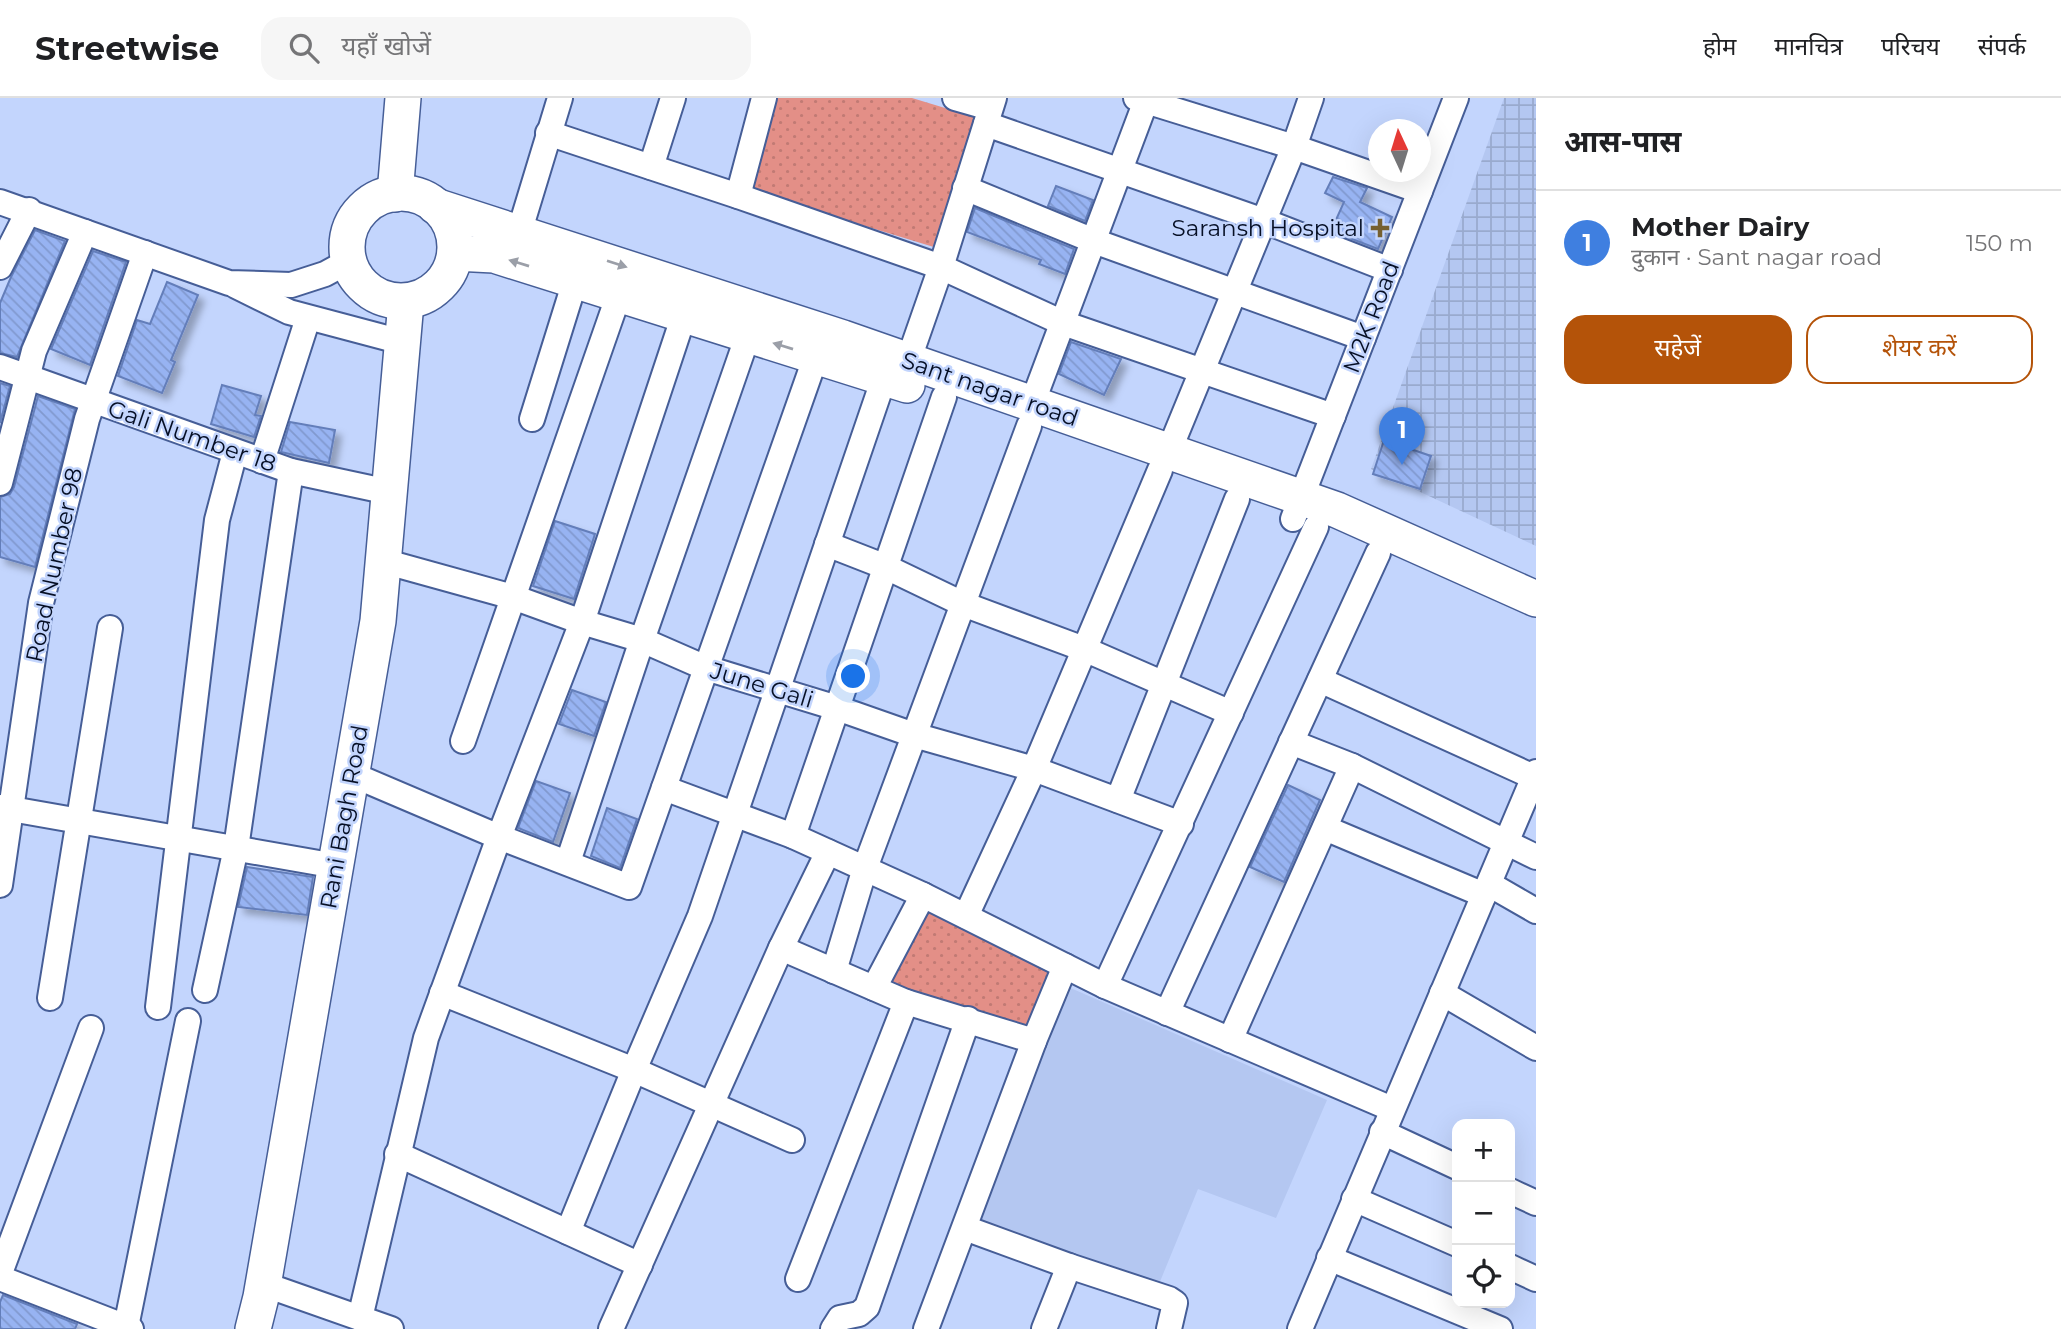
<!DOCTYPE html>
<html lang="hi">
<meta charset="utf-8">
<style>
body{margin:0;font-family:Montserrat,"Noto Sans Devanagari",sans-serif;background:#f6f6f6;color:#202124}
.controls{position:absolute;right:21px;bottom:21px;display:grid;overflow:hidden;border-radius:14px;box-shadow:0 7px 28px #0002}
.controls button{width:63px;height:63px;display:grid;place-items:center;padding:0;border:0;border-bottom:2px solid #e0e0e0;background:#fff;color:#202124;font:35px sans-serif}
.compass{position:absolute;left:1368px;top:21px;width:63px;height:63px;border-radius:50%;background:#fff;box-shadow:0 7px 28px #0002;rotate:356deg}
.you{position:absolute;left:854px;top:579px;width:24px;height:24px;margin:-18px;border:5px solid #fff;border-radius:50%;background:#1a73e8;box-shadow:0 0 0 10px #1a73e833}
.badge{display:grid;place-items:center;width:46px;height:46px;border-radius:50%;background:#b45309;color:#fff;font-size:23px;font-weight:700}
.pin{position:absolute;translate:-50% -58px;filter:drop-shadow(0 2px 4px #0008)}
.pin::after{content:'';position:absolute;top:37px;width:24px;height:21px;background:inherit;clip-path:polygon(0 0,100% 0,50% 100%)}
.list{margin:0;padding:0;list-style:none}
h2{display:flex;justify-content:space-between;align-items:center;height:91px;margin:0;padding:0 28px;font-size:30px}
h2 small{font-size:23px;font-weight:400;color:#757577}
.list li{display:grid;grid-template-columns:46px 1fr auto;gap:21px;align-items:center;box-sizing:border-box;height:105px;padding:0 28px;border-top:2px solid #e0e0e0}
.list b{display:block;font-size:26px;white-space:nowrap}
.list p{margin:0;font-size:23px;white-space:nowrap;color:#757577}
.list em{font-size:23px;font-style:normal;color:#757577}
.actions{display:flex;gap:14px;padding:21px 28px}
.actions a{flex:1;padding:16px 0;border:2px solid #b45309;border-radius:21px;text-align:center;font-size:24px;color:#b45309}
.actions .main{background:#b45309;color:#fff}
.icon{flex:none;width:38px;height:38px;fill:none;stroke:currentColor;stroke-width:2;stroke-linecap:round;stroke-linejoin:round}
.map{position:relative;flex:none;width:1536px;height:1231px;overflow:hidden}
header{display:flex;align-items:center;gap:42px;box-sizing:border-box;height:98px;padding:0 35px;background:#fff;border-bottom:2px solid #e0e0e0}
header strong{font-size:33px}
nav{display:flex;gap:38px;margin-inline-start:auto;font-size:24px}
.search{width:490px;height:63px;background:#f6f6f6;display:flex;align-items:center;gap:18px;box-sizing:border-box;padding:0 24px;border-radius:21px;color:#757577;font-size:26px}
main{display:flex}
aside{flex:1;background:#fff}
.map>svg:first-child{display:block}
.built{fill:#b4c7f1}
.industrial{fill:url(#industrial-grid)}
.grass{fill:url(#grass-dots)}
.building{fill:url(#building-back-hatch);stroke:#647eba;stroke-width:2;filter:url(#shadow)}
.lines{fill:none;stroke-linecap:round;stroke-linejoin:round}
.street-casing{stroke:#465e97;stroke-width:28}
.secondary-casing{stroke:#465e97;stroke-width:38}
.street{stroke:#fff;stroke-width:24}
.secondary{stroke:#fff;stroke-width:35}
.oneway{fill:#9b9fa8}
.poi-dot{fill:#766030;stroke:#c3d5fd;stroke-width:2.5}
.labels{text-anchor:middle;stroke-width:5;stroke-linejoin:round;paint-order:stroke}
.poi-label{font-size:23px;fill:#060f25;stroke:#c3d5fd;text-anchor:end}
.street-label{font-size:23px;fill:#060f25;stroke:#c3d5fd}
</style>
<header>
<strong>Streetwise</strong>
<div class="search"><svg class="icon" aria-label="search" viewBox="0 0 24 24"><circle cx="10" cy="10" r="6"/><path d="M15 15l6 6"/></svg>यहाँ खोजें</div>
<nav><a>होम</a><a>मानचित्र</a><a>परिचय</a><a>संपर्क</a></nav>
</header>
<main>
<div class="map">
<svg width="1536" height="1231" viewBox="0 0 1536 1231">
<defs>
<pattern id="industrial-grid" width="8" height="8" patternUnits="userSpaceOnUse" patternTransform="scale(1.75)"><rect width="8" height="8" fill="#b4c7f1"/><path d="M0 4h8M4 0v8" fill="none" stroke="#99aace"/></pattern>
<pattern id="grass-dots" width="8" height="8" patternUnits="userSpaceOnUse" patternTransform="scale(1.75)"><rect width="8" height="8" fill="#e38f87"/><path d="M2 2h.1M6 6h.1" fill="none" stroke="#c17a74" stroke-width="1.8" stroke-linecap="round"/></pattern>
<pattern id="building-back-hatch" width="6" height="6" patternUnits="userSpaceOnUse" patternTransform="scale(1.75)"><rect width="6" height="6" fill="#97b3f2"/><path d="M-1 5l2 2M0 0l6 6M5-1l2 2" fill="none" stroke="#8199cf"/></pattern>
<filter id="shadow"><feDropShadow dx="6" dy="6" stdDeviation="3.5" flood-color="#0004"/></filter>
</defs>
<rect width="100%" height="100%" fill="#c3d5fd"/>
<!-- built -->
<path class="built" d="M1066,888L1327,1002L1276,1120L1198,1091L1159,1186L977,1125Z"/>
<!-- industrial -->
<path class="industrial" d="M1504,0H1536V448L1371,371Z"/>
<!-- grass -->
<g class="grass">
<path d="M776,0H912L978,20L937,150L747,92Z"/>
<path d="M927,804L1060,867L1029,938L882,887Z"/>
</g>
<!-- building -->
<g class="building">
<path d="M1333,79L1367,90L1360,104L1392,119L1378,151L1331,133L1344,104L1325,95Z"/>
<path d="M1056,88L1093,102L1085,123L1048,108Z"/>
<path d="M975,110L1074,151L1065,176L1039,166L1041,162L967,134Z"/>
<path d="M35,132L65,143L17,259L0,255V205L11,179Z"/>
<path d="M93,153L126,164L90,267L51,251Z"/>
<path d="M167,184L198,197L171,262L175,264L162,295L118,278L137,222L150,226Z"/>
<path d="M1071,244L1121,261L1104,297L1059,276Z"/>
<path d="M0,285L10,288L0,325Z"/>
<path d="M222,287L261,298L255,317L261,318L254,339L211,326Z"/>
<path d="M38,298L75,311L35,469L0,459V399L10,396L14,389Z"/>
<path d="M290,324L335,332L329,365L281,354Z"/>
<path d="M1384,342L1431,358L1420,391L1373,376Z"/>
<path d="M555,423L595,436L574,501L533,488Z"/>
<path d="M572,592L606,604L594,638L559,626Z"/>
<path d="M536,683L570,695L553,744L518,730Z"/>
<path d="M1288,687L1320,702L1284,784L1250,769Z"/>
<path d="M607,710L637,721L620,770L591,758Z"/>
<path d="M247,769L313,779L307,817L238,809Z"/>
<path d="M3,1197L77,1226L75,1231H0V1204Z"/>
</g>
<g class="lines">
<defs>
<g id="street">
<path d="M955,0L990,10"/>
<path d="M1136,0L1294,49L1420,93"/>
<path d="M986,26L1264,123L1390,172"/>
<path d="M548,35L738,98L941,169L1063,225L1333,318"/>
<path d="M651,69L673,0"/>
<path d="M965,90L1094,143L1363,240"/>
<path d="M738,98L764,0"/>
<path d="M0,104L229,185L291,187L325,176L349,163"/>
<path d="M519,135L560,0"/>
<path d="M0,169L29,112"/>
<path d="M236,188L289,214L402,244"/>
<path d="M0,269L291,373L389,394"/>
<path d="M904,275L941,169L994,0"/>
<path d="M1032,306L1147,0"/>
<path d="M532,321L575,183"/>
<path d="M1169,353L1294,49L1311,0"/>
<path d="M262,363L308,220"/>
<path d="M0,385L34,253L85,134"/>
<path d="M1293,421L1456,0"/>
<path d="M827,446L886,469L963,506L1084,551L1231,615"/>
<path d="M383,463L513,499L582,524L642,542L706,570L837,610L914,637L1034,671L1181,726"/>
<path d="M1320,582L1536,680"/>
<path d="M463,643L619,196"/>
<path d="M1291,644L1352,668L1536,759"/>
<path d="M351,676L499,739L629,789L816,258"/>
<path d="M664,690L793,738L923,797L1105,888L1392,1011"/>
<path d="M1118,702L1237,401"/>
<path d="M0,709L336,768"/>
<path d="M1325,730L1484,797"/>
<path d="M793,738L944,299"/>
<path d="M568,764L642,542L748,237"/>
<path d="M1489,786L1536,813"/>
<path d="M0,787L41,505L87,321L145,155"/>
<path d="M966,818L1034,671L1160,372"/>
<path d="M781,850L906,904L1034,943"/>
<path d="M834,873L865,770L1029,328"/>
<path d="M1105,888L1316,429"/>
<path d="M874,890L923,797"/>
<path d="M205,892L236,750L291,373"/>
<path d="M442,895L634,972L792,1042"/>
<path d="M1442,895L1536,950"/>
<path d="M50,900L110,530"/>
<path d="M158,909L217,422L235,354"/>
<path d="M1167,915L1378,455"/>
<path d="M1230,942L1352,668"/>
<path d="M1382,1034L1457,1069"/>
<path d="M397,1056L640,1167"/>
<path d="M1510,1093L1536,1105"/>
<path d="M1354,1101L1457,1146"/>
<path d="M965,1130L1069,1168L1169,1201L1175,1205L1169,1231"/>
<path d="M568,1134L634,972L700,818L884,280"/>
<path d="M1329,1160L1500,1231"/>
<path d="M1510,1169L1536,1181"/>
<path d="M0,1175L91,930"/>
<path d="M0,1180L131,1231"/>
<path d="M798,1181L906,904"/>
<path d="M263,1186L391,1231"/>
<path d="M360,1220L426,940L499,739L582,524L684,217"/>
<path d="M126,1229L188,923"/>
<path d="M611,1231L781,850L828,754"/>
<path d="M833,1231L840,1220L859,1216L867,1209L968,921"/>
<path d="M926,1231L1034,943L1065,868"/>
<path d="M1044,1231L1069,1168"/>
<path d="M1300,1231L1536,674"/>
</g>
<g id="secondary">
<circle cx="401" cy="149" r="54"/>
<path d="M395,96L403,0"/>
<path d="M435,108L843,240L1337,412L1536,501"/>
<path d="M455,155L494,157L907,287"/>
<path d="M253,1231L261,1199L378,523L406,204"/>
</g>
</defs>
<!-- street casing -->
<use href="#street" class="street-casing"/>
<!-- secondary casing -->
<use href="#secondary" class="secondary-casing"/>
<!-- street -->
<use href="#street" class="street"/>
<!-- secondary -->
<use href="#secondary" class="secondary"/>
</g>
<!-- one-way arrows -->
<defs><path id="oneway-solid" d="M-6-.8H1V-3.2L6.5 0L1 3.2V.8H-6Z" transform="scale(1.75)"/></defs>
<g class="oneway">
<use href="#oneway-solid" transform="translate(519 165) rotate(-163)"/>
<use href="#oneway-solid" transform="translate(617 166) rotate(18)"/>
<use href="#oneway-solid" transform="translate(783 248) rotate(-163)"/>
</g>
<!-- markers -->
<path class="poi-dot" d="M1376.5 119.5h7v7h7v7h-7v7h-7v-7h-7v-7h7z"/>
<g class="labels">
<!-- poi labels -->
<g class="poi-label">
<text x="1364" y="138">Saransh Hospital</text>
</g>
<!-- street labels -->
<g class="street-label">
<text transform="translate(1371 219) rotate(-69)" y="8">M2K Road</text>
<text transform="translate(990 291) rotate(19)" y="8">Sant nagar road</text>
<text transform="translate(192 338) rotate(19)" y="8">Gali Number 18</text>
<text transform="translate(54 467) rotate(-78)" y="8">Road Number 98</text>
<text transform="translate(762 587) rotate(17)" y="8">June Gali</text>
<text transform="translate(344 719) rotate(-80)" y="8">Rani Bagh Road</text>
</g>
</g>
</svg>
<div class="controls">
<button>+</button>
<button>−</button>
<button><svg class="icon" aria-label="locate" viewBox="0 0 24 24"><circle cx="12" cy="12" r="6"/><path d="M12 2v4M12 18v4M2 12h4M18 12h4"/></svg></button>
</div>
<svg class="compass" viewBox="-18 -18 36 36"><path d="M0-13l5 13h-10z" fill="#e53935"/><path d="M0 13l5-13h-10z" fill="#757577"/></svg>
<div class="you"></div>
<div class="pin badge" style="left:1402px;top:367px;background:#3f7fe0">1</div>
</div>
<aside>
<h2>आस-पास<small></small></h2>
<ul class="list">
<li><span class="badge" style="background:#3f7fe0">1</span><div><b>Mother Dairy</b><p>दुकान · Sant nagar road</p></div><em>150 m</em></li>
</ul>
<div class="actions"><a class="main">सहेजें</a><a>शेयर करें</a></div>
</aside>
</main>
